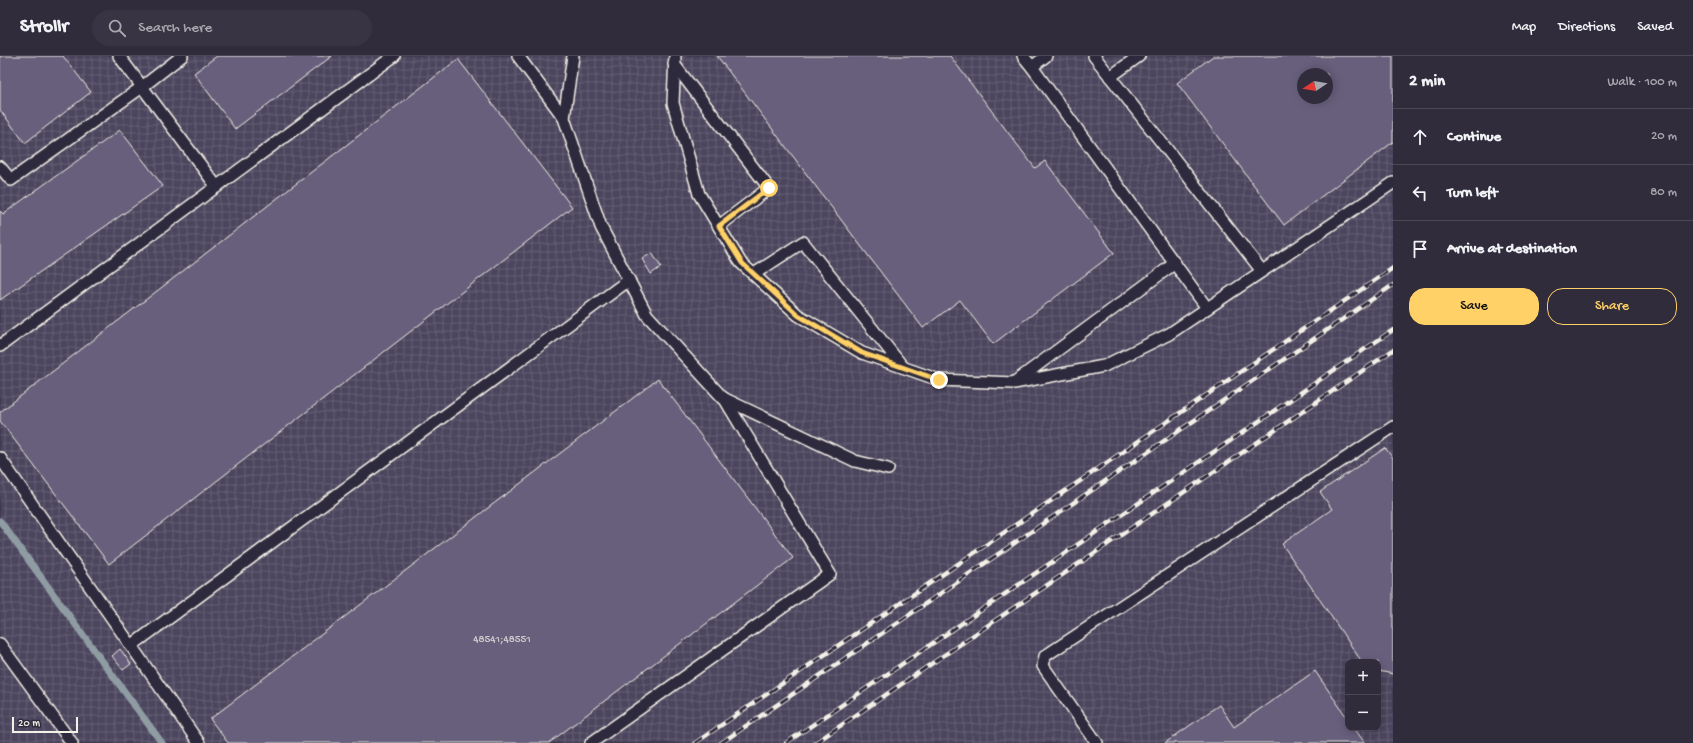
<!DOCTYPE html>
<meta charset="utf-8">
<style>
body{margin:0;font-family:"Gochi Hand",sans-serif;background:#383443;color:#f1f3f6}
.controls{position:absolute;right:12px;bottom:12px;display:grid;overflow:hidden;border-radius:8px;box-shadow:0 2px 10px #0003}
.controls button{width:36px;height:36px;display:grid;place-items:center;padding:0;border:0;border-bottom:1px solid #4b4856;background:#302c3c;color:#f1f3f6;font:20px sans-serif}
.compass{position:absolute;left:1297px;top:12px;width:36px;height:36px;border-radius:50%;background:#302c3c;box-shadow:0 2px 10px #0003;rotate:258deg}
.scale{position:absolute;left:12px;bottom:10px;width:66px;box-sizing:border-box;padding-left:4px;border:2px solid #f4f1e8;border-top:0;font-size:11px;line-height:14px;white-space:nowrap;color:#f4f1e8;-webkit-text-stroke:3px #2f2a3d;paint-order:stroke}
.stop{position:absolute;width:12px;height:12px;margin:-9px;border:3px solid #ffd166;border-radius:50%;background:#fff}
.stop.end{background:#ffd166;border-color:#fff;box-shadow:0 1px 4px #0008}
.list{margin:0;padding:0;list-style:none}
h2{display:flex;justify-content:space-between;align-items:center;height:52px;margin:0;padding:0 16px;font-size:17px}
h2 small{font-size:13px;font-weight:400;color:#a8a7af}
.list li{display:grid;grid-template-columns:26px 1fr auto;gap:12px;align-items:center;box-sizing:border-box;height:56px;padding:0 16px;border-top:1px solid #4b4856}
.list b{display:block;font-size:15px;white-space:nowrap}
.list em{font-size:13px;font-style:normal;color:#a8a7af}
.actions{display:flex;gap:8px;padding:12px 16px}
.actions a{flex:1;padding:9px 0;border:1px solid #ffd166;border-radius:16px;text-align:center;font-size:14px;color:#ffd166}
.actions .main{background:#ffd166;color:#111}
.icon{flex:none;width:22px;height:22px;fill:none;stroke:currentColor;stroke-width:2;stroke-linecap:round;stroke-linejoin:round}
.map{position:relative;flex:none;width:1393px;height:687px;overflow:hidden}
header{display:flex;align-items:center;gap:24px;box-sizing:border-box;height:56px;padding:0 20px;background:#302c3c;border-bottom:1px solid #4b4856}
header strong{font-size:19px}
nav{display:flex;gap:22px;margin-inline-start:auto;font-size:14px}
.search{width:280px;height:36px;background:#383443;display:flex;align-items:center;gap:10px;box-sizing:border-box;padding:0 14px;border-radius:22px;color:#a8a7af;font-size:15px}
main{display:flex}
aside{flex:1;background:#302c3c}
.map>svg:first-child{display:block}
.industrial{fill:url(#industrial-grid);fill-rule:evenodd}
.lines{fill:none;stroke-linecap:round;stroke-linejoin:round}
.stream{stroke:#8f9ca3;stroke-width:7}
.building{fill:#675e7c;stroke:#f4f1e8;fill-rule:evenodd}
.service-casing{stroke:#f4f1e8;stroke-width:14}
.service{stroke:#2f2a3d;stroke-width:11}
.rail-casing{stroke:#f4f1e8;stroke-width:4.5}
.rail{stroke:#2f2a3d;stroke-width:3;stroke-dasharray:9;stroke-linecap:butt}
.route{stroke:#ffd166;stroke-width:5}
.labels{text-anchor:middle;stroke-width:3;stroke-linejoin:round;paint-order:stroke}
.number-label{font-size:11px;fill:#d1cccd}
</style>
<header>
<strong>Strollr</strong>
<div class="search"><svg class="icon" aria-label="search" viewBox="0 0 24 24"><circle cx="10" cy="10" r="6"/><path d="M15 15l6 6"/></svg>Search here</div>
<nav><a>Map</a><a>Directions</a><a>Saved</a></nav>
</header>
<main>
<div class="map">
<svg width="1393" height="687" viewBox="0 0 1393 687">
<defs>
<pattern id="industrial-grid" width="8" height="8" patternUnits="userSpaceOnUse"><rect width="8" height="8" fill="#4c455d"/><path d="M0 4h8M4 0v8" fill="none" stroke="#666074"/></pattern>
</defs>
<rect width="100%" height="100%" fill="#403a50"/>
<filter id="ink" filterUnits="userSpaceOnUse"><feTurbulence type="fractalNoise" baseFrequency=".025" numOctaves="2"/><feDisplacementMap in="SourceGraphic" scale="8" xChannelSelector="R" yChannelSelector="G"/><feConvolveMatrix kernelMatrix="1 2 1 2 8 2 1 2 1" color-interpolation-filters="sRGB"/></filter>
<g filter="url(#ink)">
<!-- industrial -->
<path class="industrial" d="M0,0H1393V687H0ZM1303,18H1327V42H1303ZM1348,606H1378V672H1348Z"/>
<g class="lines">
<!-- stream -->
<path class="stream" d="M0,465L162,687"/>
</g>
<!-- building -->
<g class="building">
<path d="M0,0H63L91,36L25,87L0,54Z"/>
<path d="M217,0H332L235,73L194,17Z"/>
<path d="M717,0H950L1035,112L1045,105L1114,197L993,288L960,244L923,272Z"/>
<path d="M1213,0H1393V86L1284,169L1177,27ZM1303,18H1327V42H1303Z"/>
<path d="M458,3L572,151L109,508L0,365V356Z"/>
<path d="M120,74L163,130L0,244V155L3,158Z"/>
<path d="M652,197L661,211L651,218L642,203Z"/>
<path d="M658,323L793,502L549,687H228L210,663Z"/>
<path d="M1385,392L1393,402V618L1378,615V606H1362L1282,488L1332,453L1320,436Z"/>
<path d="M120,593L131,608L123,614L112,600Z"/>
<path d="M1315,615L1348,663V672H1354L1365,687H1165L1219,649L1234,671Z"/>
</g>
<g class="lines">
<defs>
<g id="service">
<path d="M119,0L217,131"/>
<path d="M518,0L564,62"/>
<path d="M573,0L564,62L601,171L647,259L723,342L855,405L888,413"/>
<path d="M675,0L673,47L699,138L741,207L798,259L862,297L939,324L1014,327L1104,310L1169,278L1393,127"/>
<path d="M1023,0L1032,11"/>
<path d="M1046,0L1032,11L1207,252"/>
<path d="M1094,0L1262,215"/>
<path d="M674,8L769,132L719,170"/>
<path d="M1110,21L1139,0"/>
<path d="M0,111L11,124L142,31L182,0"/>
<path d="M754,218L803,186L903,311"/>
<path d="M0,290L394,0"/>
<path d="M1016,325L1175,207"/>
<path d="M0,402L199,687"/>
<path d="M0,588L72,687"/>
<path d="M131,590L629,224"/>
<path d="M591,687L830,518L724,342"/>
<path d="M1097,687L1043,610L1045,600L1393,371"/>
</g>
</defs>
<!-- service casing -->
<use href="#service" class="service-casing"/>
<!-- service -->
<use href="#service" class="service"/>
<defs>
<g id="rail">
<path d="M695,687L1393,212"/>
<path d="M721,687L1393,229"/>
<path d="M786,687L1393,274"/>
<path d="M815,687L1393,294"/>
</g>
</defs>
<!-- rail casing -->
<use href="#rail" class="rail-casing"/>
<!-- rail -->
<use href="#rail" class="rail"/>
</g>
</g>
<g class="lines" filter="url(#ink)">
<!-- route -->
<path class="route" d="M769,132L719,170L742,207L798,259L862,297L939,324"/>
</g>
<g class="labels">
<!-- number labels -->
<g class="number-label">
<text x="502" y="586">48541;48551</text>
</g>
</g>
</svg>
<div class="controls">
<button>+</button>
<button>−</button>
</div>
<svg class="compass" viewBox="-18 -18 36 36"><path d="M0-13l5 13h-10z" fill="#e53935"/><path d="M0 13l5-13h-10z" fill="#a8a7af"/></svg>
<div class="scale">20 m</div>
<div class="stop" style="left:769px;top:132px"></div>
<div class="stop end" style="left:939px;top:324px"></div>
</div>
<aside>
<h2>2 min<small>Walk · 100 m</small></h2>
<ul class="list">
<li><svg class="icon" aria-label="ahead" viewBox="0 0 24 24"><path d="M12 20V5M6 11l6-6 6 6"/></svg><div><b>Continue</b></div><em>20 m</em></li>
<li><svg class="icon" aria-label="left" viewBox="0 0 24 24"><path d="M17 20v-9H6M10 6l-5 5 5 5"/></svg><div><b>Turn left</b></div><em>80 m</em></li>
<li><svg class="icon" aria-label="arrive" viewBox="0 0 24 24"><path d="M6 21V4h12l-3 4 3 4H6"/></svg><div><b>Arrive at destination</b></div></li>
</ul>
<div class="actions"><a class="main">Save</a><a>Share</a></div>
</aside>
</main>
